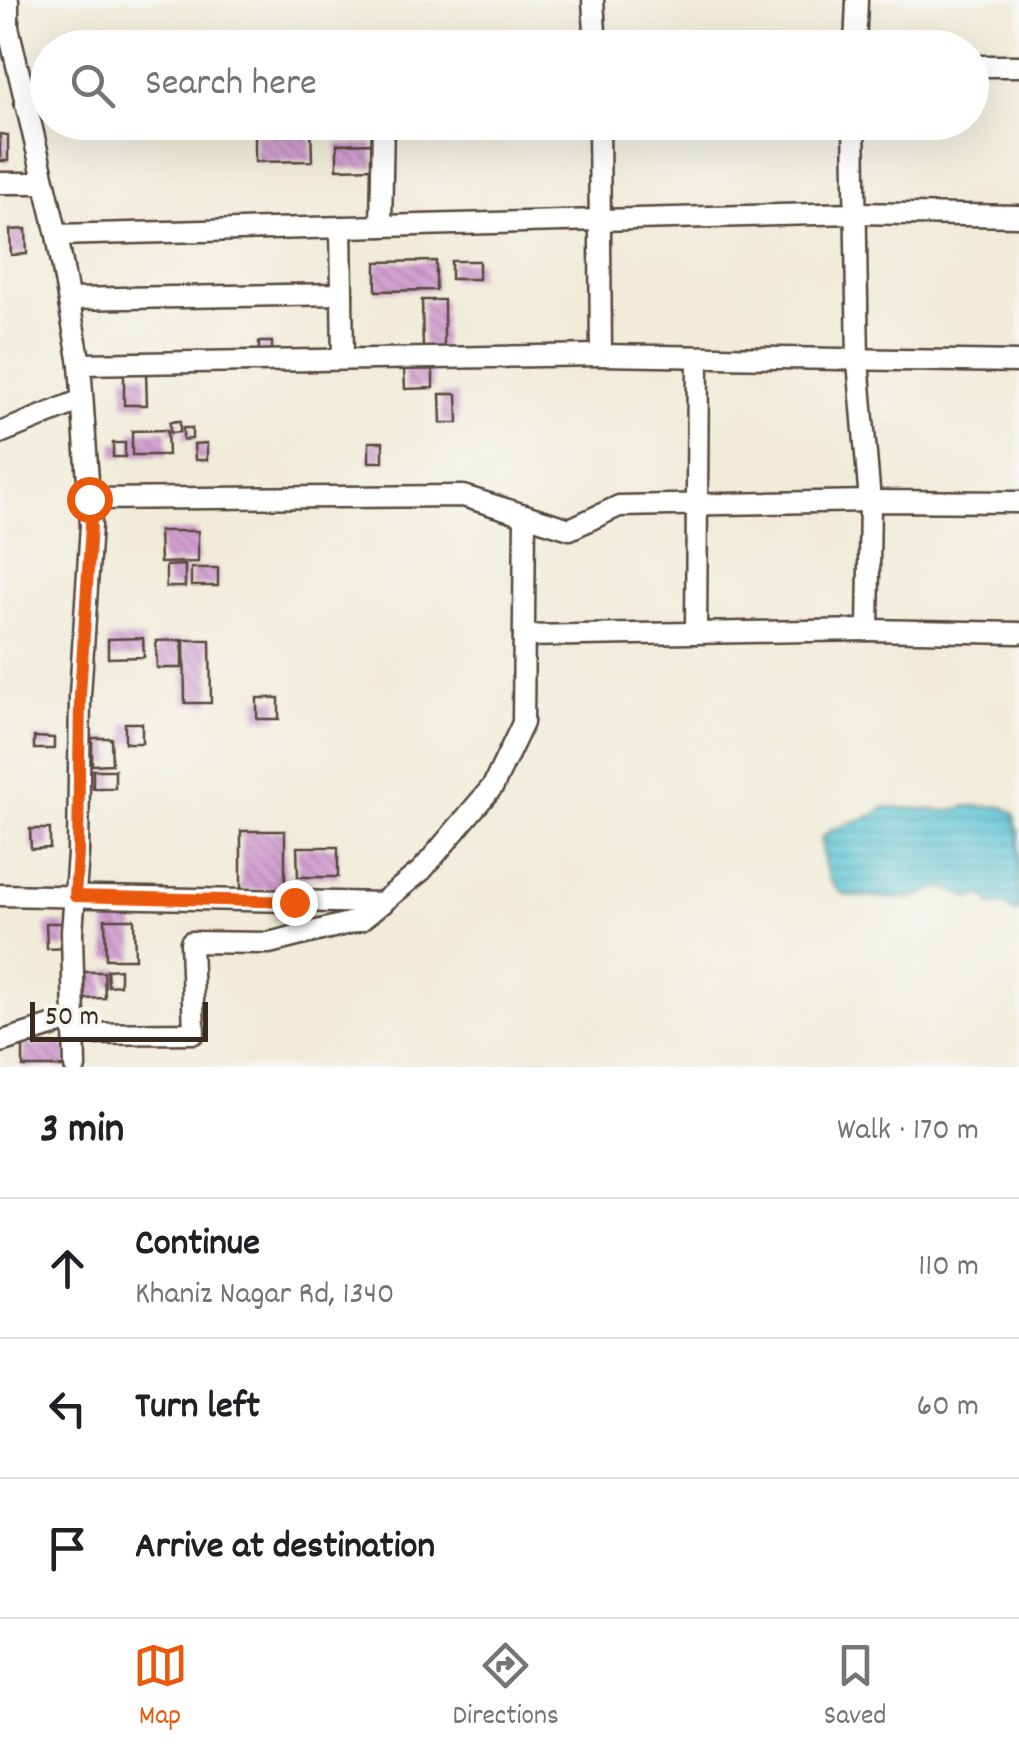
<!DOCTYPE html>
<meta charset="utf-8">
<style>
body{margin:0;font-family:Dekko,sans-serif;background:#f2f2f2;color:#202124}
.scale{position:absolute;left:30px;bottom:25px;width:178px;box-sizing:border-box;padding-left:10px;border:5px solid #3b2a1e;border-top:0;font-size:28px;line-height:35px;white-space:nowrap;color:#3b2a1e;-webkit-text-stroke:8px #f6f6f2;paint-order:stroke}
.stop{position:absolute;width:30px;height:30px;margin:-22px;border:8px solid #ea580c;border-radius:50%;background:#fff}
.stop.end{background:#ea580c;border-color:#fff;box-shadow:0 2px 10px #0008}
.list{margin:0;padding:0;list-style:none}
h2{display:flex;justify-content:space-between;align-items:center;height:130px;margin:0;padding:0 40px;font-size:42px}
h2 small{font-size:32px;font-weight:400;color:#757577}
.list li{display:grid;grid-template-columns:65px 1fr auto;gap:30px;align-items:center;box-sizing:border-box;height:140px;padding:0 40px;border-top:2px solid #e0e0e0}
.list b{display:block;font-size:38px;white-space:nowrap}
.list p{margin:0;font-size:32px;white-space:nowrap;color:#757577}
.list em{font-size:32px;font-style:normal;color:#757577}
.icon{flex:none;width:55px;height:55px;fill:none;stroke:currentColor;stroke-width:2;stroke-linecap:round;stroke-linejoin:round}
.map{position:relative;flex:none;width:1019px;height:1067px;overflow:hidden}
.search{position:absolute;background:#fff;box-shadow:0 10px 40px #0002;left:30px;right:30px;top:30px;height:110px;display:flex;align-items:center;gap:25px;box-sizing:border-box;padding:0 35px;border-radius:55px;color:#757577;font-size:38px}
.sheet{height:550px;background:#fff}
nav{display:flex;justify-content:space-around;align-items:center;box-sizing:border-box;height:140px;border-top:2px solid #e0e0e0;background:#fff;font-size:28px;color:#757577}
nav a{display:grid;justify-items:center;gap:5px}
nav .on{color:#ea580c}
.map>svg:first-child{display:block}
.water{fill:url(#water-rules);stroke:#4a7879;stroke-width:2.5}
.building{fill:url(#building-back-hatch)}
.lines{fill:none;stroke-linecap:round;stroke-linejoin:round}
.street-casing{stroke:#56473a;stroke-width:25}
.street{stroke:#fff;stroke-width:20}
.route{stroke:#ea580c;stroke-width:12}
</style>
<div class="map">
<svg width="1019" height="1067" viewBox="0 0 1019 1067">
<defs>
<pattern id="water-rules" width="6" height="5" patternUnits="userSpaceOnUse" patternTransform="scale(2.5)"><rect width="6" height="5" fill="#5ac5d4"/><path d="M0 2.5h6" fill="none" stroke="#4ca0ab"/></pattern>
<pattern id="building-back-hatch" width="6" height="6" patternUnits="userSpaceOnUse" patternTransform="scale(2.5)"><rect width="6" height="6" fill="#d3a0d1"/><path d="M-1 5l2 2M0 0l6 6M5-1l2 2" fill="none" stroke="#ac83a9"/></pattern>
</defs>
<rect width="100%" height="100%" fill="#f6f6f2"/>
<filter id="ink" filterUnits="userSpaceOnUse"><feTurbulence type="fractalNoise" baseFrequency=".01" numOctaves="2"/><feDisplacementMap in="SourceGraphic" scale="20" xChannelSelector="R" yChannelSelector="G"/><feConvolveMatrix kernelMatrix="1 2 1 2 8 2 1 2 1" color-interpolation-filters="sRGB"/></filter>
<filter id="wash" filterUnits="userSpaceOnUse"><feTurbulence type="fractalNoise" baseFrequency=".0048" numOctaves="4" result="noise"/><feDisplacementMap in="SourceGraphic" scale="40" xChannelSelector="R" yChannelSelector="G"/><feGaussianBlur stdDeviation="2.25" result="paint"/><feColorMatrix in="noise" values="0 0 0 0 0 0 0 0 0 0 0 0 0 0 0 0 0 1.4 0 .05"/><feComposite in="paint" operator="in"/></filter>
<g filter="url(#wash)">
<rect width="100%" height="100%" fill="#f0ecd9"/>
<!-- water -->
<path class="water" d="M969,806L1003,807L1014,813L1017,828L1019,829V911L1015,913L1003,904L991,906L988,899L978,895L972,899C961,896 954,889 943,888C932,887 923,895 913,898C900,901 887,898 874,897C866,896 858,898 850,896C827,892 821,856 822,837L833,829L872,816L886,807L949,811Z"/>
<g id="blocks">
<!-- building -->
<g class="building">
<path d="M255,122H311L312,161L255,162Z"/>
<path d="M0,134L8,135V161H0Z"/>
<path d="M373,143L374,168L337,169V144Z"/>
<path d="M26,229L27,254L11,255L10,230Z"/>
<path d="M436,261V290L376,291V262Z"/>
<rect x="451" y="261" width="28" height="18"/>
<path d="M422,300H444V349H423Z"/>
<rect x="259" y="342" width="13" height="16"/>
<path d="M433,369V388L405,389L404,370Z"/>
<path d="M146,373L147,405H124V374Z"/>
<path d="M440,394H457L458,423H441Z"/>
<path d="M180,421V432L170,433V422Z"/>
<path d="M183,428H192V439L183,440Z"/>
<path d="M167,430L168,455H132V431Z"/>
<rect x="369" y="442" width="14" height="20"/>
<rect x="113" y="443" width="12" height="14"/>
<path d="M207,443V460H195L194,444Z"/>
<path d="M159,531H198V562L160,563Z"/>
<path d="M185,565V587H166V566Z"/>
<rect x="191" y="568" width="27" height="18"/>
<path d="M143,638L144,657L108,658V639Z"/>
<path d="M182,640V668H157L156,641Z"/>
<path d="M184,640H210L211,703H185Z"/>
<rect x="257" y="698" width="22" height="21"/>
<rect x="125" y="723" width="17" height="20"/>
<path d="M34,737L54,738V749H34Z"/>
<path d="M92,738H111L112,764L92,765Z"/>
<rect x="93" y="770" width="22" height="18"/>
<path d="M30,829H50V848L31,849Z"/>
<rect x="241" y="831" width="44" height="59"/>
<path d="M297,847H338V877H298Z"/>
<path d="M105,919H134L135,959H106Z"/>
<path d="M46,923H66L67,948L47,949Z"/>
<path d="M120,969V985L108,986L107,970Z"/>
<path d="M82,972H104L105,998L82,999Z"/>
<path d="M67,1044L68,1067H23V1045Z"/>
</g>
</g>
</g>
<g filter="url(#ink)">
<use href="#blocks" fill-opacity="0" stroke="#56473a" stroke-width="2.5"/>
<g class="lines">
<defs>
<g id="street">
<path d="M8,0V27L57,235L80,364L91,525L80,695L78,854L72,932L75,1067"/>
<path d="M593,0L596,48"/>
<path d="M855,48L857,0"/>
<path d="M972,66H1019"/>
<path d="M25,102L48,100"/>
<path d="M599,122L601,355L1019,362"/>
<path d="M854,122L858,361L870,501L868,630L1019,633"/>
<path d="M0,183H44"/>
<path d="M381,226L383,122"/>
<path d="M341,227L343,359"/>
<path d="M57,235L854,213L1019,216"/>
<path d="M69,299L342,294"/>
<path d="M80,364L601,355"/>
<path d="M0,433L82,400"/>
<path d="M89,499L463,496L570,529L619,506L870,501L1019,502"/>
<path d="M696,633L698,358"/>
<path d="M524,636L868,630"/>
<path d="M0,895L383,903"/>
<path d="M74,1034L194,1033L191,942L269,943L361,920L422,870L493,786L523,723L525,515"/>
<path d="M0,1042L74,1019"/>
</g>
</defs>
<!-- street casing -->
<use href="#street" class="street-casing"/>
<!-- street -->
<use href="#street" class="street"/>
</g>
</g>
<g class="lines" filter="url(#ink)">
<!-- route -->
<path class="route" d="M89,499L91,525L80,695L78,854L75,896L294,902"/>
</g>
</svg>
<div class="scale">50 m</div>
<div class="stop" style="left:89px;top:499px"></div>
<div class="stop end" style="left:294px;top:902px"></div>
<div class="search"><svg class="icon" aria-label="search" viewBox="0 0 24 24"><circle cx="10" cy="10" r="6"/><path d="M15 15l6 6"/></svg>Search here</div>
</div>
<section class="sheet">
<h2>3 min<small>Walk · 170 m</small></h2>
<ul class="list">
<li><svg class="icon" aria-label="ahead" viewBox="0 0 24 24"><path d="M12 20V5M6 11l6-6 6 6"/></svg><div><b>Continue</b><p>Khaniz Nagar Rd, 1340</p></div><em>110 m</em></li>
<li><svg class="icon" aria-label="left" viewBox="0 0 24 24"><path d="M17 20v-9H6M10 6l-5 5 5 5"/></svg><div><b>Turn left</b></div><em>60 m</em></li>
<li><svg class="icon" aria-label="arrive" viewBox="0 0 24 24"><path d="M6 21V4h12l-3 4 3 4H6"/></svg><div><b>Arrive at destination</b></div></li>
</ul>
</section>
<nav>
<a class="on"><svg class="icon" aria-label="map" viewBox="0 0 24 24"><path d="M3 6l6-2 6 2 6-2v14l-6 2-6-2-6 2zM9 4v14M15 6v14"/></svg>Map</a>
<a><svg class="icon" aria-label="directions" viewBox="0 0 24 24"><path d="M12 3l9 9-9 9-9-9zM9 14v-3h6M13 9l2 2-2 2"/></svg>Directions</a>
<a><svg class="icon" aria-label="saved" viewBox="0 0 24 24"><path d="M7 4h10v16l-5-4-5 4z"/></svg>Saved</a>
</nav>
